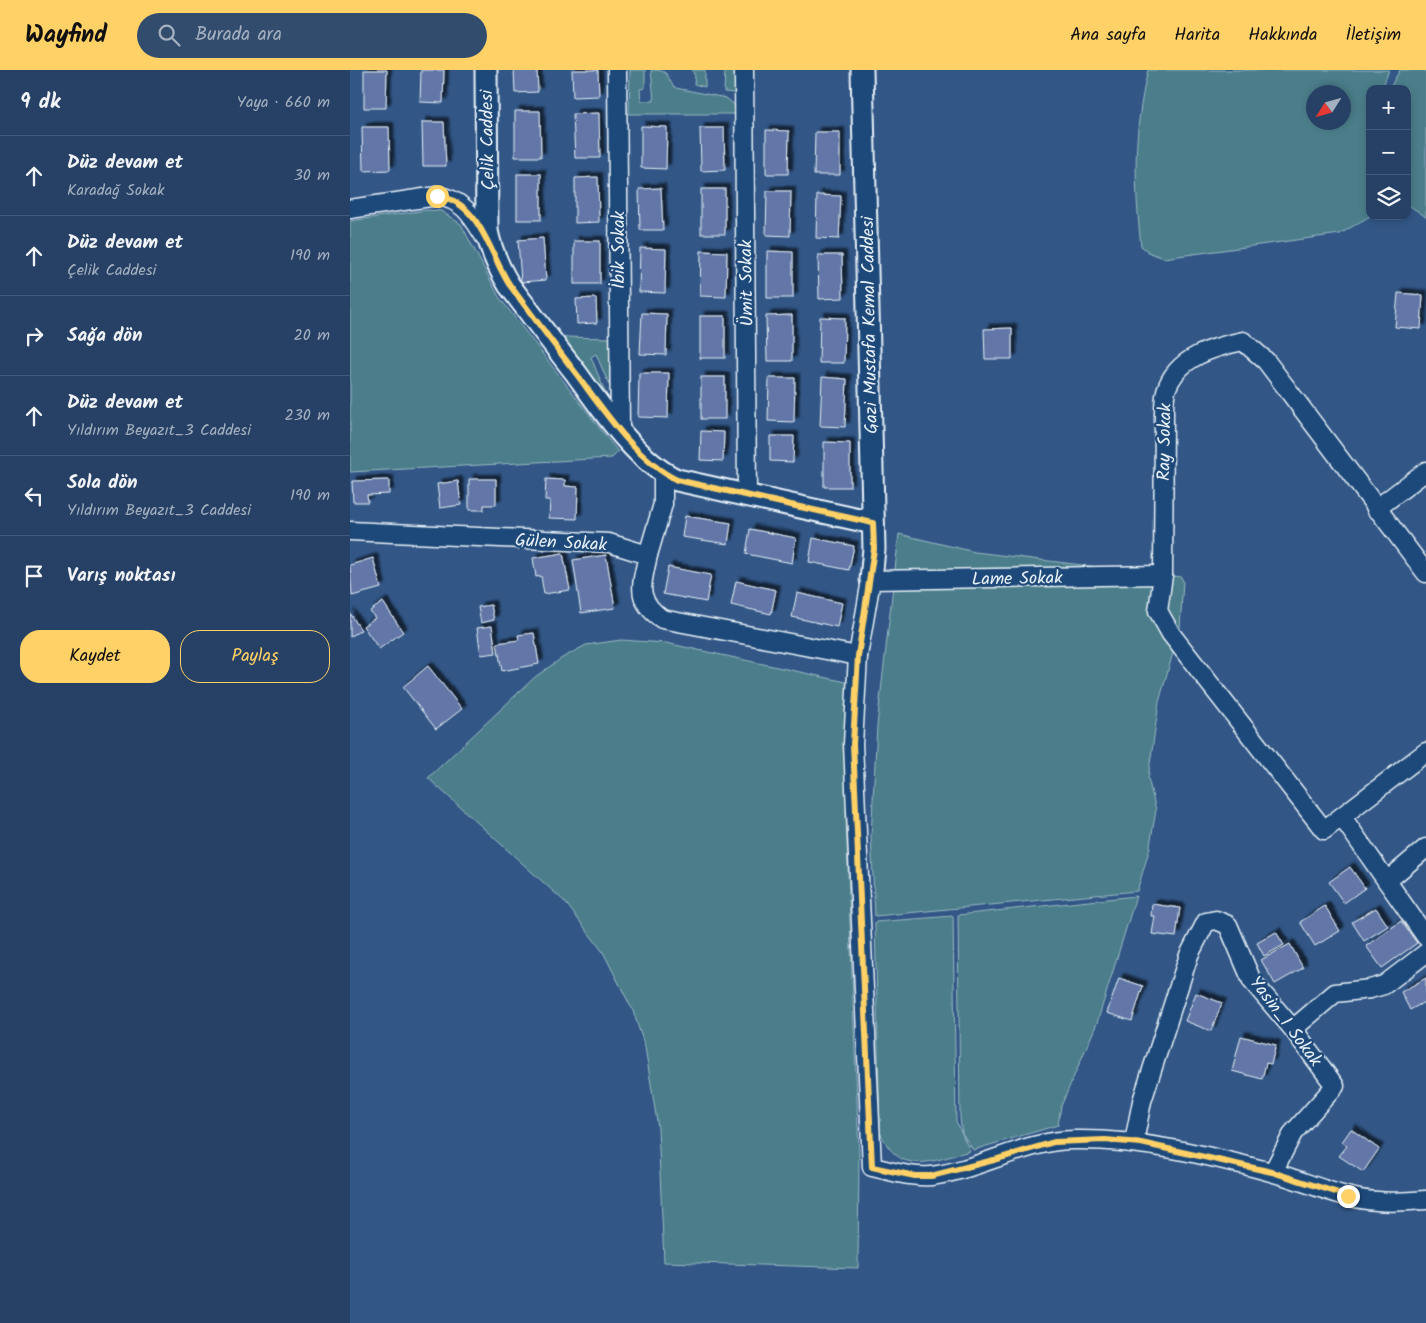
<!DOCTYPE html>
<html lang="tr">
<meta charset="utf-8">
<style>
body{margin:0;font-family:Kalam,sans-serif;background:#324c6e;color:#f1f3f6}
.controls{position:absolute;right:15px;top:15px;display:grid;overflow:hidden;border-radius:10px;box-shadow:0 2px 8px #0003}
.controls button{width:45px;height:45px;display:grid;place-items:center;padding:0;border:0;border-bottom:1px solid #425a79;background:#264165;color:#f1f3f6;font:25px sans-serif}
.compass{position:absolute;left:956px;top:15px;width:45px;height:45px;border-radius:50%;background:#264165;box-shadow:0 2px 8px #0003;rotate:233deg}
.stop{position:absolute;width:15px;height:15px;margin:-11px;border:4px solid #ffd166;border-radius:50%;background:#fff}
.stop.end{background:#ffd166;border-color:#fff;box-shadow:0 1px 5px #0008}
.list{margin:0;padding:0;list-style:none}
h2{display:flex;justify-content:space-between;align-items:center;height:65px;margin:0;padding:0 20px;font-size:21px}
h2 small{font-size:16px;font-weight:400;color:#a4afbf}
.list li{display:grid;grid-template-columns:32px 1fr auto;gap:15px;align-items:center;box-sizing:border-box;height:80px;padding:0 20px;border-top:1px solid #425a79}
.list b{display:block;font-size:19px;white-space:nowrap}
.list p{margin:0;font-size:16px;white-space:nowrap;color:#a4afbf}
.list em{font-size:16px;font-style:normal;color:#a4afbf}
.actions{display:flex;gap:10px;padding:15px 20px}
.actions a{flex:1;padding:11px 0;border:1px solid #ffd166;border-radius:20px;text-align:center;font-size:18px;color:#ffd166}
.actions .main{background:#ffd166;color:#111}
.icon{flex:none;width:28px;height:28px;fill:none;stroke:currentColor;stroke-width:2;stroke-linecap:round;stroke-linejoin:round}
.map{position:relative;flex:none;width:1076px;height:1253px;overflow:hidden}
header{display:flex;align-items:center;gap:30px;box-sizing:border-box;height:70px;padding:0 25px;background:#ffd166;color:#111}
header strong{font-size:24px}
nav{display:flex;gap:28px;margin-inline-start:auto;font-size:18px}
.search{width:350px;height:45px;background:#324c6e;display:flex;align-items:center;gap:12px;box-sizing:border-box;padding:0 18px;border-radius:28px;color:#a4afbf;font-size:19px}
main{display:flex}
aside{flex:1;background:#264165}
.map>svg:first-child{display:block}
.green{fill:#4c7e8a;stroke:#9ab8c1;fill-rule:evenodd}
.building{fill:#6277a7;stroke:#e8f1f8;filter:url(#shadow)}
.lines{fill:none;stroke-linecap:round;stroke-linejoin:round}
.minor-casing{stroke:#e8f1f8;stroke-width:21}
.tertiary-casing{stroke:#e8f1f8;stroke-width:25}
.minor{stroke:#1f4a7a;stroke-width:18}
.tertiary{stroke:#1f4a7a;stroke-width:21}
.route{stroke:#ffd166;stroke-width:6}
.labels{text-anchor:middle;stroke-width:4.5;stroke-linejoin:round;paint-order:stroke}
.street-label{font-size:18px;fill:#e8f1f8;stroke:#1f4a7a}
</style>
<header>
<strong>Wayfind</strong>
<div class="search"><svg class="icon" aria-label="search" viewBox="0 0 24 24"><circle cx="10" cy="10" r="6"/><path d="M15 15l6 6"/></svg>Burada ara</div>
<nav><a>Ana sayfa</a><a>Harita</a><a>Hakkında</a><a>İletişim</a></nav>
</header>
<main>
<aside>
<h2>9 dk<small>Yaya · 660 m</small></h2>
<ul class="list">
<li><svg class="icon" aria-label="ahead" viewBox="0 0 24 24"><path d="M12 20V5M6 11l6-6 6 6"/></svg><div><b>Düz devam et</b><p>Karadağ Sokak</p></div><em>30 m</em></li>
<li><svg class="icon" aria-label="ahead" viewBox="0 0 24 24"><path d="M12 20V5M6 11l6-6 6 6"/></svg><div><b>Düz devam et</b><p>Çelik Caddesi</p></div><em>190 m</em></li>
<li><svg class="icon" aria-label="right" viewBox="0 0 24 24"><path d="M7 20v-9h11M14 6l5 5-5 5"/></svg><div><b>Sağa dön</b></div><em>20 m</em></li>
<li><svg class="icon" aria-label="ahead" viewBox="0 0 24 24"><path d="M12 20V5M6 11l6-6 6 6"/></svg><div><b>Düz devam et</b><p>Yıldırım Beyazıt_3 Caddesi</p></div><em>230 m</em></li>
<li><svg class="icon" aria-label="left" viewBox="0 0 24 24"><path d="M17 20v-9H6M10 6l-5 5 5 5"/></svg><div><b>Sola dön</b><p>Yıldırım Beyazıt_3 Caddesi</p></div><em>190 m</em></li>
<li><svg class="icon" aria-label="arrive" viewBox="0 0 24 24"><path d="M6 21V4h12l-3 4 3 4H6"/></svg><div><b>Varış noktası</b></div></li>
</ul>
<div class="actions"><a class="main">Kaydet</a><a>Paylaş</a></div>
</aside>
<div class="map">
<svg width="1076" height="1253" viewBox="0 0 1076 1253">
<defs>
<filter id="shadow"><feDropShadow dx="4.5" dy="-4.5" stdDeviation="1" flood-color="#0009"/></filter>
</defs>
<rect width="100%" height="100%" fill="#325787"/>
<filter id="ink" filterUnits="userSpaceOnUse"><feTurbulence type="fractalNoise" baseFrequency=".02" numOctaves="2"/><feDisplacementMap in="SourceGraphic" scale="10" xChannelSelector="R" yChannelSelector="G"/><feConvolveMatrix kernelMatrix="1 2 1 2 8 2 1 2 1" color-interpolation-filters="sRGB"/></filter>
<g filter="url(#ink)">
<!-- green -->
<g class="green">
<path d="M280,0H295V18L290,19L291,31H304L301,0C323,0 314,8 326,18L376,28L386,36V44H279Z"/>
<path d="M342,0H355V17L344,14L345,6Z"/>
<path d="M375,0H385V23L374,22Z"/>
<path d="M798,0H1039L1032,19H1020V146L990,164L814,188L800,183L791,176C784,112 783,63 798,0ZM964,22H994V52H964Z"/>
<path d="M1050,0H1076V147L1057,134V19H1039Z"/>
<path d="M77,140L91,141L111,154L149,227L268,382L262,388L0,402V151Z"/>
<path d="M212,267L260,268V317L246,284L241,287L255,322Z"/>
<path d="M549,464L625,482L831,507L833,511L830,558L809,632L798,708L806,740L799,781L787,821L525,846L521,767L527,656Z"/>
<path d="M271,570L316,573L501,613L496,750L509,1084L508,1198L314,1192L308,1058L295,977L283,941L253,882L215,832L78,708L185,607L212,588L236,575Z"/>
<path d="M786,826L747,953L711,1036L708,1055L623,1080L612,1063L610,1049L608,845Z"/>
<path d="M603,846L606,1051L620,1081C581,1091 550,1108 530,1062L525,852Z"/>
</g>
<!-- building -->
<g class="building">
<path d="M14,0H37L36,38H14Z"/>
<path d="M71,0H94L93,33L70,32Z"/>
<path d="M164,0H187L188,22L165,23Z"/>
<path d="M222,0H248L249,26L223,27Z"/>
<path d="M165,41H190L191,87H165Z"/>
<path d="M249,43L250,88H225L223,44Z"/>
<path d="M72,52H94L96,96H73Z"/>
<path d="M291,56L317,57L316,99L291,98Z"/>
<path d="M12,57H39L40,100L13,101Z"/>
<path d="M350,58H374L375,100L351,101Z"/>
<path d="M416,60L439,61L438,104H416Z"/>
<path d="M465,62H490V105H464Z"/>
<rect x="167" y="104" width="24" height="46"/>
<path d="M248,107L249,152L225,153V108Z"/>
<path d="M311,118L313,160H290L289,119Z"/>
<rect x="351" y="119" width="24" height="45"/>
<path d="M417,121H441L440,166L416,165Z"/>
<path d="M467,125L491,126L489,169L466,168Z"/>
<path d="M193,168L196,210L171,212L168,170Z"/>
<rect x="224" y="171" width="26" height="43"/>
<path d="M290,178L316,179L315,223L289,222Z"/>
<path d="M351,181L377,182L376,227L350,226Z"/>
<path d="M417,181L443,182V228H417Z"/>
<path d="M468,185H492L493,228L469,229Z"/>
<path d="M1048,223L1073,225L1071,259L1045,257Z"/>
<path d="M246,228L247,253L227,254L226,229Z"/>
<path d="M292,243L317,244L316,285L290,284Z"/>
<path d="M442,245V291H417L416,246Z"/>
<rect x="350" y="246" width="25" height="42"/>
<path d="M470,247L495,248L494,293H469Z"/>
<path d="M662,258V289H635L634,259Z"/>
<path d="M289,303H319L318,348L288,347Z"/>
<rect x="351" y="307" width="24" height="42"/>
<path d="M472,307L497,309L495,357L470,356Z"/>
<path d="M419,308H445L444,352L418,351Z"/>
<path d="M351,361L374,362L373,391L350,390Z"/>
<path d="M420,366H444L443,392L420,391Z"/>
<path d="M474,372L500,373V417H474Z"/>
<path d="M119,409H146V435H134V440H119Z"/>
<path d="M196,409L215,410V416L228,417L227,449L199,448L200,430H195Z"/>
<path d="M39,410V424L17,425L18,432H3L2,411Z"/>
<path d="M108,411L111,435L90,438L87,414Z"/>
<path d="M335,446L381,453L378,474L332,467Z"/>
<path d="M400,459L446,468L442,493L396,484Z"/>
<path d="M463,468L504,476L499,500L459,492Z"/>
<path d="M213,483L220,520L194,524L191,506L186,507L183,488Z"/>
<path d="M256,485L265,538L231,543L223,490Z"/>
<path d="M23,488L31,518L2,526L0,495Z"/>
<path d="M318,497L361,505L356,532L313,524Z"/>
<path d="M386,511L426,520L421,544L381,535Z"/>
<path d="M447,523L492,533L487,557L442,547Z"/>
<path d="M33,532L53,562L29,579L13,556L25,548L20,541Z"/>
<path d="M141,535L144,550L131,553L128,537Z"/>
<path d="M0,543L11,560L0,567Z"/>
<path d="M142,556L146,583L131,585L127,558Z"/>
<path d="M184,563L189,594L152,601L147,573L169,570L168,565Z"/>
<path d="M78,596L112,639L86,659L53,617Z"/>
<path d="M1000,797L1015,818L994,833L979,812Z"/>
<path d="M802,834L830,838L826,867L802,864L805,846H801Z"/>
<path d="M975,836L990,861L965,876L950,852Z"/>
<path d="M1026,838L1038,856L1014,871L1002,852Z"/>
<path d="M1051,851L1067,873L1032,898L1016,876Z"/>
<path d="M926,862L934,875L914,886L907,873Z"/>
<path d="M940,874L953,898L925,914L911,890Z"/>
<path d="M769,908L793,916L782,951L757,943Z"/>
<path d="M1076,908V931L1060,940L1051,922Z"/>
<path d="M846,923L872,933L861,961L835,951Z"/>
<path d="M891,966L926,975L921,994L916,993L912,1009L882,1001Z"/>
<path d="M1001,1059L1029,1079L1013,1102L989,1086L997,1076L992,1072Z"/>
</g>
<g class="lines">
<defs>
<g id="minor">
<path d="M267,0L270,359"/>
<path d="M394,0L397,426"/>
<path d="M0,139L87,126C115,129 124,150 138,172"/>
<path d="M1026,439L1076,401"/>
<path d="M0,461L259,473L298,485C292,514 284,529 312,549L508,586"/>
<path d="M298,485L313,434V403"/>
<path d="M1076,503L916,291L893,271C864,277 826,287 816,321C814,328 814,336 814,344L813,505L808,541L821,564L974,760L1076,682"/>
<path d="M813,505L521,510L508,586L503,674L522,1097C541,1101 562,1108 581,1106C629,1100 677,1070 724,1070C791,1069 857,1085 921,1102C956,1111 990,1129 1027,1131C1043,1133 1060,1131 1076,1130"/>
<path d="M992,747L1076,867"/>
<path d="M1037,811L1076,778"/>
<path d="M943,959L985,923L1020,919L1034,915L1076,883"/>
<path d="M784,1072L792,1031L839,885L856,852L866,850L878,855L902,911L943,959L985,1016L943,1063L923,1102"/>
</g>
<g id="tertiary">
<path d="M136,0L137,161C141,181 148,197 159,215C181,244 203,274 226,303C252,339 287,392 327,410L523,453"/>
<path d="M512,0L524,479L521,510"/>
</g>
</defs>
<!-- minor casing -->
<use href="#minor" class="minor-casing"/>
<!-- tertiary casing -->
<use href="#tertiary" class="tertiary-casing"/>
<!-- minor -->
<use href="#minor" class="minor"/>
<!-- tertiary -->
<use href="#tertiary" class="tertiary"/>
</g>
</g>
<g class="lines" filter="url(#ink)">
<!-- route -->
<path class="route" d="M87,126C130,131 139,183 159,214C182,245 205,276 228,306C254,341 288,392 327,410L523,453L524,479L508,586L503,674L522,1097L565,1106H581L644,1090L704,1072L755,1070L791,1073L922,1102L998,1126"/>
</g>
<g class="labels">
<!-- street labels -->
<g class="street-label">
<text transform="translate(137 70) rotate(-91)" y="6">Çelik Caddesi</text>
<text transform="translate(268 180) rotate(-90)" y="6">İbik Sokak</text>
<text transform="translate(396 213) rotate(-91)" y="6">Ümit Sokak</text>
<text transform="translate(519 255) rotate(-91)" y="6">Gazi Mustafa Kemal Caddesi</text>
<text transform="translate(814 372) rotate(-89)" y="6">Ray Sokak</text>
<text transform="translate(211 472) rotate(3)" y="6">Gülen Sokak</text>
<text transform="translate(667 508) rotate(-1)" y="6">Lame Sokak</text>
<text transform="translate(936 951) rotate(53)" y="6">Yasin_1 Sokak</text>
</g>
</g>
</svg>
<div class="controls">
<button>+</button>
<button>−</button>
<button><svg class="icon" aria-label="layers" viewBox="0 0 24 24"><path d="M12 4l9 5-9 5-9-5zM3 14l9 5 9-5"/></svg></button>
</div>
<svg class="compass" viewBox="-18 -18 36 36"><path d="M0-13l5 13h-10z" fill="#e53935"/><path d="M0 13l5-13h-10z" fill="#a4afbf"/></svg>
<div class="stop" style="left:87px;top:126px"></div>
<div class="stop end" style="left:998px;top:1126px"></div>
</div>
</main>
